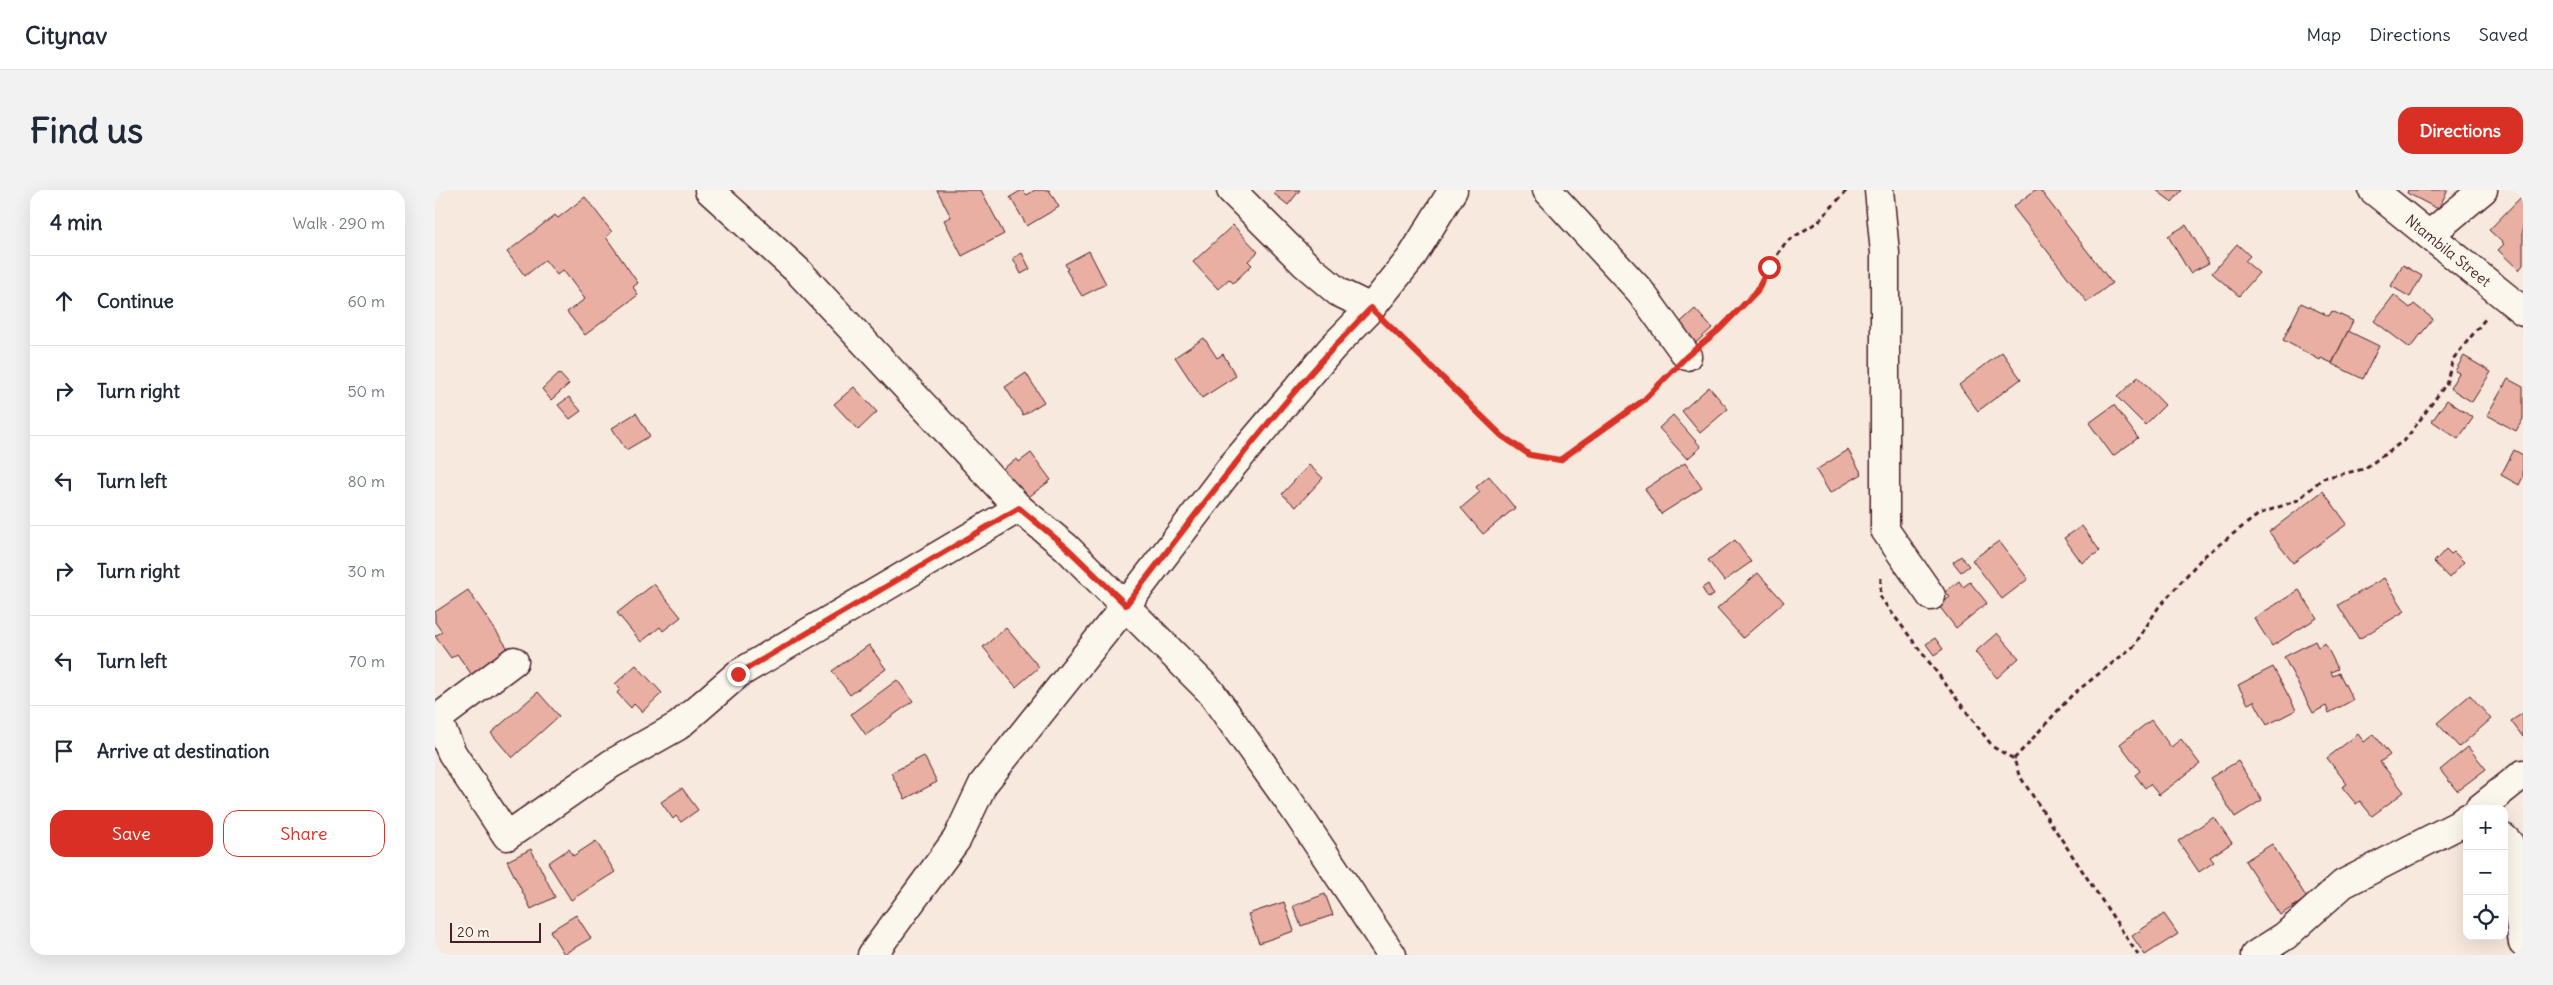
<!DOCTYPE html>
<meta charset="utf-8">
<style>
body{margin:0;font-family:Delius,sans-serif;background:#f2f2f3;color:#1f2937}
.controls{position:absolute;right:15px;bottom:15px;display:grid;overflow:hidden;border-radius:10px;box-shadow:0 5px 20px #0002}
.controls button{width:45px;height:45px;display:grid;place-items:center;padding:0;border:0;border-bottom:1px solid #e0e1e3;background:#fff;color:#1f2937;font:25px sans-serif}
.scale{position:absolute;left:15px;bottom:12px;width:91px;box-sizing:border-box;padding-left:5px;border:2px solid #4a1f2b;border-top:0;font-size:14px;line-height:18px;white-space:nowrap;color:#4a1f2b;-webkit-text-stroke:4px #fbf7ec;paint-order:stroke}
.stop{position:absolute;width:15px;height:15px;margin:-11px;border:4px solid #d93025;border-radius:50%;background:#fff}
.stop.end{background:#d93025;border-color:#fff;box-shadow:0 1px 5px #0008}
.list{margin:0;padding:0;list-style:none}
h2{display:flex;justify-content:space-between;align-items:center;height:65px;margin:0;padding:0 20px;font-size:21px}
h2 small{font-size:16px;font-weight:400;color:#747a83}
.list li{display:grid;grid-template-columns:32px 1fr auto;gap:15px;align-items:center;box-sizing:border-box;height:90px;padding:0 20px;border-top:1px solid #e0e1e3}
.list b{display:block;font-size:19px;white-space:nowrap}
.list em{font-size:16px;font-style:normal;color:#747a83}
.actions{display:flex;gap:10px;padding:15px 20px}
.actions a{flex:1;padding:11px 0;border:1px solid #d93025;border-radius:15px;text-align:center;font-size:18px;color:#d93025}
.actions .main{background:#d93025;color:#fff}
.icon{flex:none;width:28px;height:28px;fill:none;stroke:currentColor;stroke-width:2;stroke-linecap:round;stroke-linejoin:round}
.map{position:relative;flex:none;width:2088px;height:765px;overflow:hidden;border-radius:15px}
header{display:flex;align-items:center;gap:30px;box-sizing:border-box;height:70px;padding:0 25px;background:#fff;border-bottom:1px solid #e0e1e3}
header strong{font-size:24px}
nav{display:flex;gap:28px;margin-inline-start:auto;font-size:18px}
.intro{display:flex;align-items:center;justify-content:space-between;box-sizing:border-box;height:120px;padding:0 30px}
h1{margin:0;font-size:35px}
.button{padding:12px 22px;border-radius:15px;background:#d93025;color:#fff;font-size:18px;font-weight:700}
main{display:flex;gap:30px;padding:0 30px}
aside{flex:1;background:#fff;border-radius:15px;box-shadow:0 5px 20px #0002}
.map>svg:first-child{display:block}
.building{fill:#e8afa2;stroke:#4a1f2b}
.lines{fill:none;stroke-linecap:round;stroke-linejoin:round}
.minor-casing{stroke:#4a1f2b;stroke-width:31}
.path{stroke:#4a1f2b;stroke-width:3;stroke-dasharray:5 4;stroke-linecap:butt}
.minor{stroke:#fbf7ec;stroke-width:28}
.route{stroke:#d93025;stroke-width:6}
.labels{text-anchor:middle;stroke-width:4.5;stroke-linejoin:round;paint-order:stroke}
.street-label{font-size:15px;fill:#4a1f2b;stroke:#fbf7ec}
</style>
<header>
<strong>Citynav</strong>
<nav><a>Map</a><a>Directions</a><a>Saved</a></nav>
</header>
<div class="intro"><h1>Find us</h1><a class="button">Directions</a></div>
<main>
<aside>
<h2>4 min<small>Walk · 290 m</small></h2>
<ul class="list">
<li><svg class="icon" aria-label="ahead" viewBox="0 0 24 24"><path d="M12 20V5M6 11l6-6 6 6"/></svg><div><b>Continue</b></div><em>60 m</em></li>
<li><svg class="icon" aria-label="right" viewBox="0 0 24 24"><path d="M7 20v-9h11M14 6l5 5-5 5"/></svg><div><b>Turn right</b></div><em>50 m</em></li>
<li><svg class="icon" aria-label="left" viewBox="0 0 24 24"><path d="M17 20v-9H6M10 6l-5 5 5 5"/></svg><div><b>Turn left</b></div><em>80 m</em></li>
<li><svg class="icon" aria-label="right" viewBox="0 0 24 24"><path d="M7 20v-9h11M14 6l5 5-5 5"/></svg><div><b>Turn right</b></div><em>30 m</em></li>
<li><svg class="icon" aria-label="left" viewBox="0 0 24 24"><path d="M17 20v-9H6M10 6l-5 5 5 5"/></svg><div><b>Turn left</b></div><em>70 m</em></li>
<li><svg class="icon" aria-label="arrive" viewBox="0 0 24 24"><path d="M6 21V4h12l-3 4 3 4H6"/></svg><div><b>Arrive at destination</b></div></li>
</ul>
<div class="actions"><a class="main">Save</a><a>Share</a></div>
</aside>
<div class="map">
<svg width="2088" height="765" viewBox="0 0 2088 765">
<rect width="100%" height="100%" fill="#f7e9dd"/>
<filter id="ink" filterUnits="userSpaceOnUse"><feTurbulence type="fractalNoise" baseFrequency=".02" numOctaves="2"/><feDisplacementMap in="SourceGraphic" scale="10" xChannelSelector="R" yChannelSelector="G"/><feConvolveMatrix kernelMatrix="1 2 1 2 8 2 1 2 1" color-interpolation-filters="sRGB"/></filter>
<g filter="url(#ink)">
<!-- building -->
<g class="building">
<path d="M502,0H546L569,44L527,66L509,30L516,27Z"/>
<path d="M587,0L592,5L600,0H614L624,17L592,36L575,7Z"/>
<path d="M841,0H865L853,15L838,3Z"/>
<path d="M1600,0H1605L1677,93L1652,112L1578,17Z"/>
<path d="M1721,0H1747L1737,12Z"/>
<path d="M1973,0H2013L2003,19L1972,3Z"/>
<path d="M2088,5V75L2084,80L2063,60L2069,54L2054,40Z"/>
<path d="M150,7L177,42L171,47L203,93L198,97L203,105L150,145L132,122L150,109L128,80L122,85L110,70L90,86L72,62L120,25L123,28Z"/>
<path d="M798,35L823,62L813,71L817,75L798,93L794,89L783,99L758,72Z"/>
<path d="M1751,35L1774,73L1755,83L1733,46Z"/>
<path d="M1802,54L1815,66L1810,71L1824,83L1804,106L1777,83Z"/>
<path d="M654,61L671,94L647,106L631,80L633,79L630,74Z"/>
<path d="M587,63L595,79L586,84L578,68Z"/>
<path d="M1968,75L1987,86L1975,107L1956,96Z"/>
<path d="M1959,105L1975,118L1979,114L1998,129L1975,158L1939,131Z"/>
<path d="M1866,113L1894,126L1897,121L1918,131L1897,173L1886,168L1885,170L1848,150Z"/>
<path d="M1260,119L1277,138L1255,158L1238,139Z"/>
<path d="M1913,141L1944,156L1928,189L1897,174Z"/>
<path d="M769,148L782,168L788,164L801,186L767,208L740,167Z"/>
<path d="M1567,162L1586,189L1543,221L1524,195Z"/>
<path d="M2029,166L2056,182L2037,212L2015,198L2024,183L2020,181Z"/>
<path d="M124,183L134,194L116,210L107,199Z"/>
<path d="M591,183L609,212L588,225L570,197Z"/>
<path d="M1703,187L1730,215L1710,235L1682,207Z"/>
<path d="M2073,189L2088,197V229L2081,241L2052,225Z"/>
<path d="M419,197L442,222L423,240L399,214Z"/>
<path d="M1274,197L1293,219L1265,243L1247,221Z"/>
<path d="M134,207L146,221L135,229L123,215Z"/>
<path d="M2012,210L2038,228L2023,249L1997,231Z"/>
<path d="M1679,215L1703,248L1678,266L1654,233Z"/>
<path d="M201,223L215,246L191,260L177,238Z"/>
<path d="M1238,225L1266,257L1252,269L1224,238Z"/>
<path d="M1413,260L1427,284L1395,303L1381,280Z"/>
<path d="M2079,260L2088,265V287L2084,295L2066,285Z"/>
<path d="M596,263L616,290L587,312L564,281L582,269L584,272Z"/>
<path d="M1250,273L1267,298L1226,324L1210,299Z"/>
<path d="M874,275L888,288L861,317L847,304Z"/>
<path d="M1054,286L1080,318L1048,344L1026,318L1045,302L1041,297Z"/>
<path d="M1888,301L1912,334L1858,373L1834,342Z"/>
<path d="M1647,336L1665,361L1647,373L1629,348Z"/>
<path d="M1300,350L1316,372L1289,391L1273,370Z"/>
<path d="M1564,351L1593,389L1567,409L1537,370Z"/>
<path d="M2011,359L2016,364L2019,362L2029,372L2014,388L1999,372Z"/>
<path d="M1526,366L1534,376L1526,382L1518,372Z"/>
<path d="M1323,383L1349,412L1308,448L1282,419Z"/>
<path d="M1949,388L1970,421L1924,449L1903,415Z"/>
<path d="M1524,391L1528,397L1535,392L1552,413L1521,438L1504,416L1515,407L1510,402Z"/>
<path d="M219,394L246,427L228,441L225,437L206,452L182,423Z"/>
<path d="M1273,394L1279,405L1273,408L1267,398Z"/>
<path d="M33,400L74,460L37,485L22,464L16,468L0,446L7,442L0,432V422Z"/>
<path d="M1864,400L1882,428L1837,456L1819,428Z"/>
<path d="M571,438L604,477L581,497L548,457Z"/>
<path d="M1562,443L1584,468L1562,488L1540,462Z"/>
<path d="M1500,448L1508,459L1499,465L1491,454Z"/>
<path d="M1880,451L1883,457L1890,453L1903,479L1896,482L1898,486L1904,483L1918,510L1894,523L1891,516L1878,523L1849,467Z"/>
<path d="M434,455L451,479L415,505L397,481Z"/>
<path d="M201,475L227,503L207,522L199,514L196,518L182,503L185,499L180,494Z"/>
<path d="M1838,477L1861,520L1832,535L1819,511L1813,514L1803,495Z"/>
<path d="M462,490L478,511L431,545L416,524Z"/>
<path d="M103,502L124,526L77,568L56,543Z"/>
<path d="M2035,505L2056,529L2024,557L2002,533Z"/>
<path d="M2088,523V547L2076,531Z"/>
<path d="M1716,530L1736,557L1746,549L1765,574L1724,605L1715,594L1710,598L1700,585L1705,581L1685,554Z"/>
<path d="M1923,544L1929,552L1939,544L1955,565L1945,572L1969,602L1937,626L1925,611L1921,614L1907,597L1912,594L1892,568Z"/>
<path d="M2033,557L2051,579L2022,601L2005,580Z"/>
<path d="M489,566L502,592L470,609L456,583Z"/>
<path d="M1803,571L1827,610L1800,627L1775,588Z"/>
<path d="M247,598L263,620L246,632L241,626L238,629L226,612Z"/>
<path d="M1779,627L1797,653L1775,667L1779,672L1764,682L1743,651Z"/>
<path d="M161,651L180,682L136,710L113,673L134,659L138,666Z"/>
<path d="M1837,654L1872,708L1845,725L1810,671Z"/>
<path d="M96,659L120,707L96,719L72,671Z"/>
<path d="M890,704L898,725L866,736L858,716Z"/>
<path d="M849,712L859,741L824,753L813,724Z"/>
<path d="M1729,724L1743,744L1710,765L1697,746Z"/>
<path d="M141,725L156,748L129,764L115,741Z"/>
</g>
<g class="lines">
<defs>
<g id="minor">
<path d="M274,0L362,80L584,318L631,357L775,501L858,617L957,765"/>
<path d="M796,0L870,74L903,102L936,118"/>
<path d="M1112,0L1205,101L1252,166"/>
<path d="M1444,0L1450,63V340L1496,406"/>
<path d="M1938,0L2088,121"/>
<path d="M1994,45L2048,0"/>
<path d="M79,471L2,529L17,563L72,646L176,574L243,536L303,484L584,318"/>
<path d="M2044,619L2088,584"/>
<path d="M2069,648L2074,653L2088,753"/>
<path d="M437,765L522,649L548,594L691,415L798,275L897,158L936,118L976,68L1018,0"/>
<path d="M1820,765L1850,746L1908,694L2023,635L2032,628"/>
</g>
</defs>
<!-- minor casing -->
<use href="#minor" class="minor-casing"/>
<!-- path -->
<g class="path">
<path d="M957,138L1067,246L1095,265L1125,270L1209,210L1231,187"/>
<path d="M1275,148L1322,101L1334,77L1351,52L1384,31L1412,0"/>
<path d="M1446,388L1445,407L1558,557L1579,569L1584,585L1703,765"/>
<path d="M1579,569L1637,505L1699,456L1723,418L1768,367L1824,324L1863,310L1888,288L1929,279L1971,249L2011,194L2018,169L2051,128"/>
</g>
<!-- minor -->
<use href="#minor" class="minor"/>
</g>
</g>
<g class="lines" filter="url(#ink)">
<!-- route -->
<path class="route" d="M303,484L584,318L631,357L691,415C769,313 846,210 936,118L1067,246L1095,265L1125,270L1209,210L1252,166L1284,140L1322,101L1334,77"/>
</g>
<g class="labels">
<!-- street labels -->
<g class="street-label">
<text transform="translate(2013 61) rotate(39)" y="5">Ntambila Street</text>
</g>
</g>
</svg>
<div class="controls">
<button>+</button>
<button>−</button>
<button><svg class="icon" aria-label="locate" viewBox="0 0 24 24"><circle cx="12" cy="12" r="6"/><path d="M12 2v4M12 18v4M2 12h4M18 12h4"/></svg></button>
</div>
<div class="scale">20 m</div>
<div class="stop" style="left:1334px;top:77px"></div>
<div class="stop end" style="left:303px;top:484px"></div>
</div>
</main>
